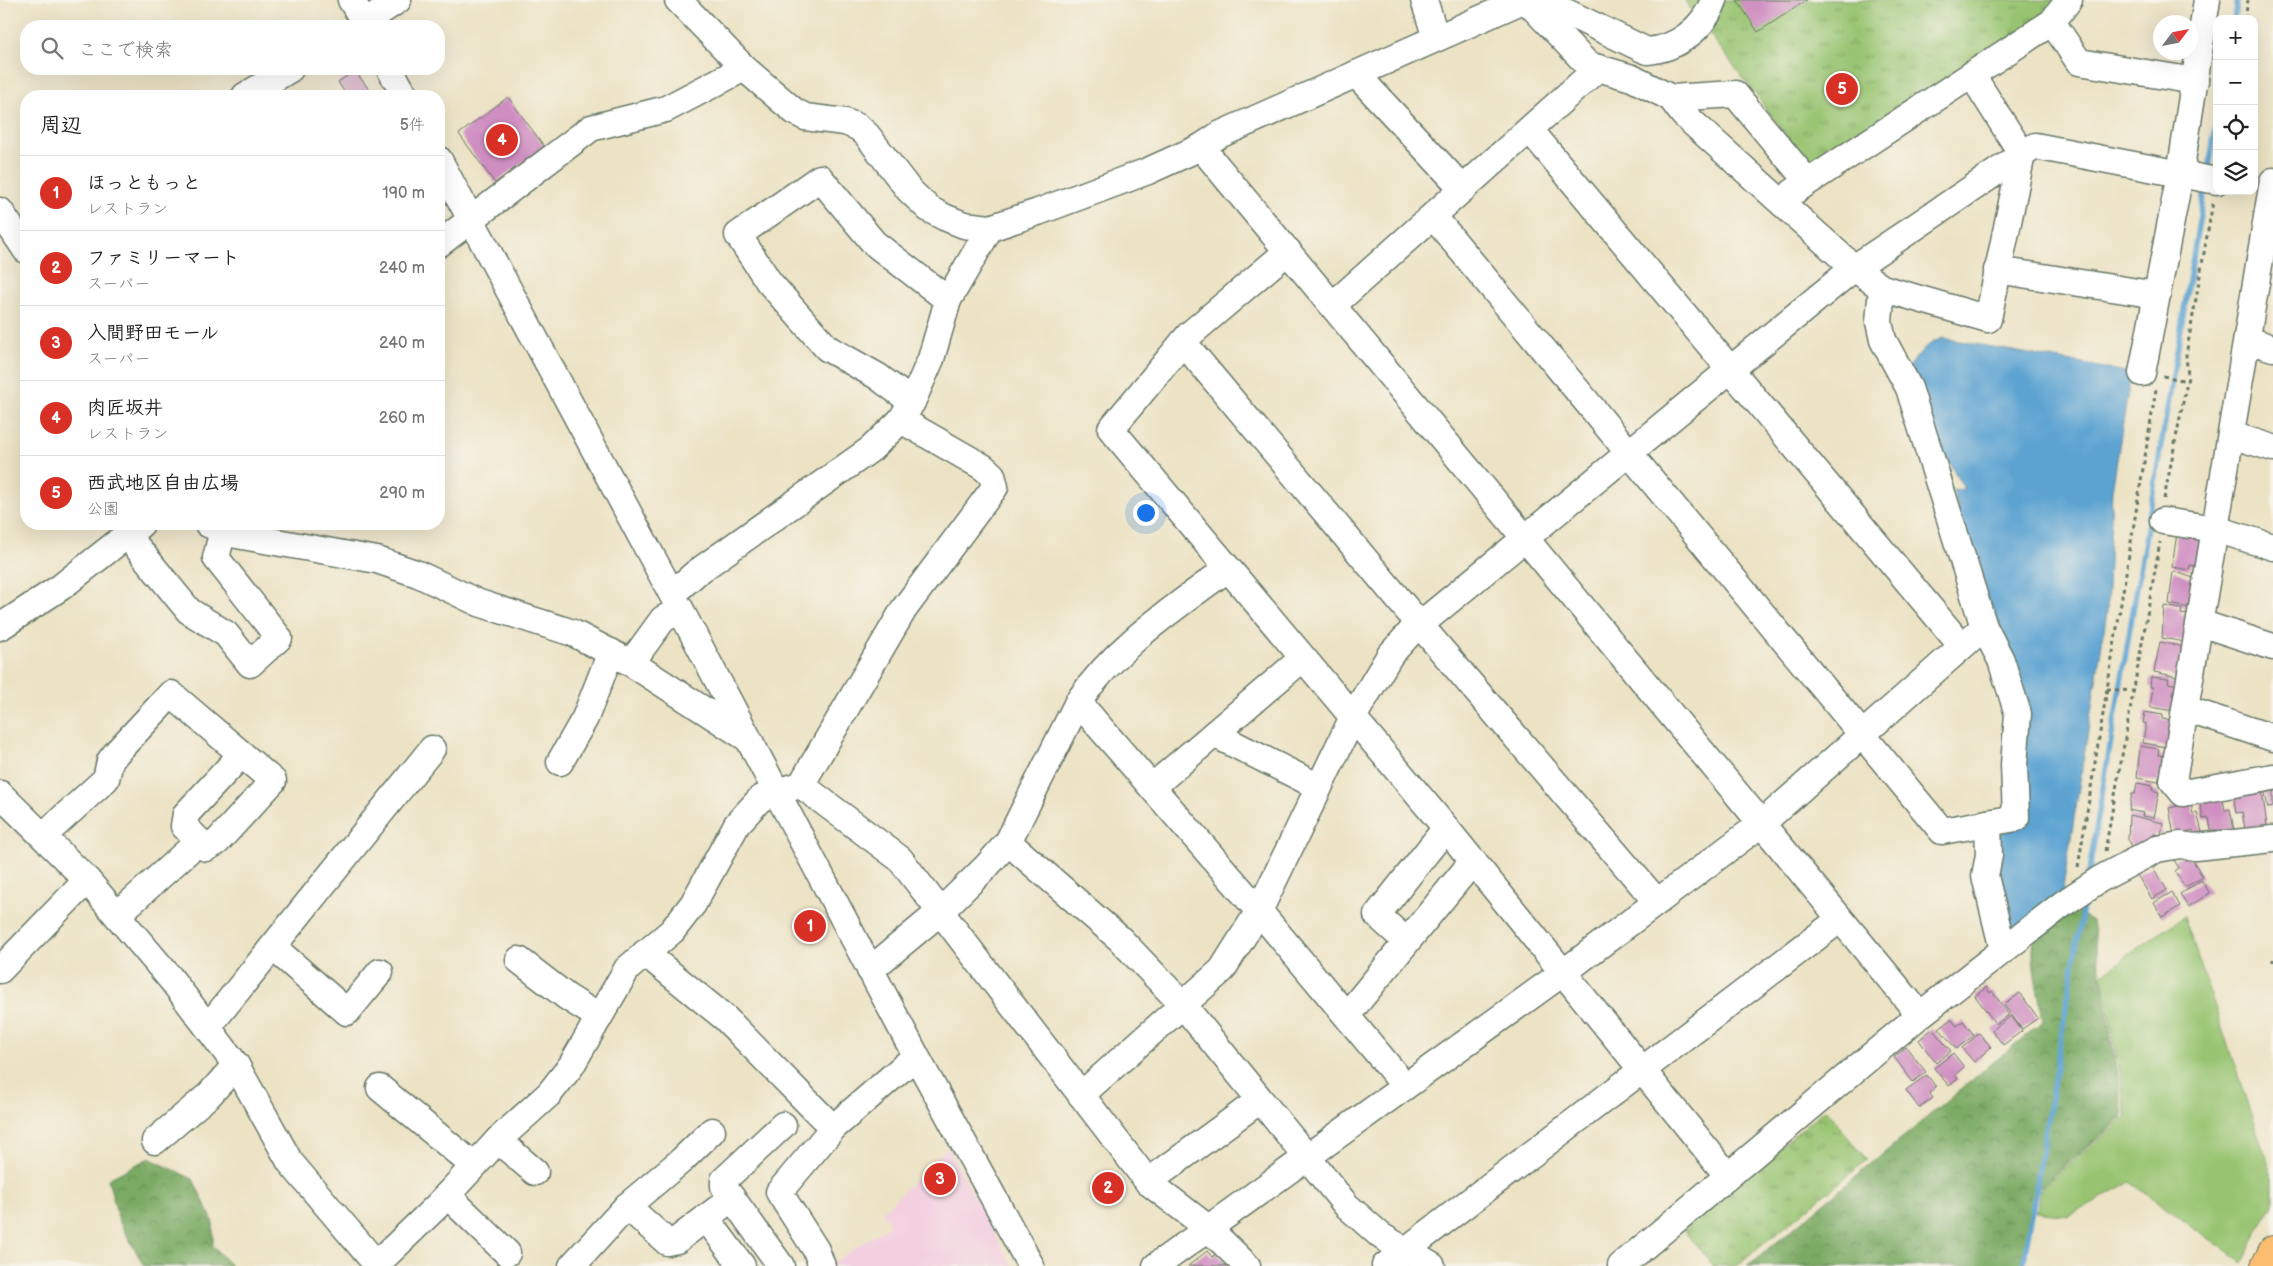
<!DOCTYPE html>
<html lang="ja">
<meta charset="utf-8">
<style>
body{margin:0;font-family:"Balsamiq Sans","Klee One",sans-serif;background:#f6f6f6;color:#222}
.controls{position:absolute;right:15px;top:15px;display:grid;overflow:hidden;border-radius:10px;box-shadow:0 5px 20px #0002}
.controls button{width:45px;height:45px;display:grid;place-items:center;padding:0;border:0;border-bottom:1px solid #e0e0e0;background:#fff;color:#222;font:25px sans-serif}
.compass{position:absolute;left:2153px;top:15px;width:45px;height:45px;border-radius:50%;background:#fff;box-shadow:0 5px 20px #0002;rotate:58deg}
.you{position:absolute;left:1145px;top:512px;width:18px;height:18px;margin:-12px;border:4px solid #fff;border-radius:50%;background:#1a73e8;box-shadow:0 0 0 8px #1a73e833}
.badge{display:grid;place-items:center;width:32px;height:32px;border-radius:50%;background:#d93025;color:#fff;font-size:16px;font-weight:700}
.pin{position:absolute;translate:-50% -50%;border:2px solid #fff;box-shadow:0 1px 5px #0006}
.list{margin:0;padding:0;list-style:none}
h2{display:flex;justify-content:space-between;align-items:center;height:65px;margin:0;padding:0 20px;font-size:21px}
h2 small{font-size:16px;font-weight:400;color:#767676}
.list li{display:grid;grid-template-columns:32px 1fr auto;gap:15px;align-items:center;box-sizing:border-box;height:75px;padding:0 20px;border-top:1px solid #e0e0e0}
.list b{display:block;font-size:19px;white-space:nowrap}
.list p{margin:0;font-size:16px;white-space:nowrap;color:#767676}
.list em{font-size:16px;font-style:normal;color:#767676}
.icon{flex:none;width:28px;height:28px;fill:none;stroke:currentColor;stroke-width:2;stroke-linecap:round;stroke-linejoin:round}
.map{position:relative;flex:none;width:2273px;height:1266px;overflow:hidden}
.search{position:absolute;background:#fff;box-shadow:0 5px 20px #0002;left:20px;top:20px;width:425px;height:55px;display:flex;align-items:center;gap:12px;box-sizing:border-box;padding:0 18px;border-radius:20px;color:#767676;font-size:19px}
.panel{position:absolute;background:#fff;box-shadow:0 5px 20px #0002;left:20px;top:90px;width:425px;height:440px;border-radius:20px}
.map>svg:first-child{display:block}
.built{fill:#f3cfe0}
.green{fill:#98c471;stroke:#5c8052}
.forest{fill:url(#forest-crowns);stroke:#4c744c}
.park{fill:url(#park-tufts);stroke:#5c8052}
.water{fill:#5ba3d2;stroke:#3d7083}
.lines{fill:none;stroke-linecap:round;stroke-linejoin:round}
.stream{stroke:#5ba3d2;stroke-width:5.5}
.building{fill:#cf8ec1}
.minor-casing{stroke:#677767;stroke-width:29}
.highway-casing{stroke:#677767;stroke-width:30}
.path{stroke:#677767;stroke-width:3;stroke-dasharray:4 4;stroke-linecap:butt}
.minor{stroke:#fff;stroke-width:26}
.highway{stroke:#fcbd6f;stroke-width:28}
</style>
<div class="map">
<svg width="2273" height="1266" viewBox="0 0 2273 1266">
<defs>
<pattern id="forest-crowns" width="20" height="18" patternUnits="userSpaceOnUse" patternTransform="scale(1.25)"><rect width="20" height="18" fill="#7aaa63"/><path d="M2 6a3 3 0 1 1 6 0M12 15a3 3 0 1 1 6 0" fill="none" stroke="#638c52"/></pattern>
<pattern id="park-tufts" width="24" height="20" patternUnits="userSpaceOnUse" patternTransform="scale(1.25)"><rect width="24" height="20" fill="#98c471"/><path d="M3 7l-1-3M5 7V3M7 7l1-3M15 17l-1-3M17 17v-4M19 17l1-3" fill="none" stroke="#7ba05e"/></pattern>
</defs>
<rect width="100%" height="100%" fill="#f7f3e8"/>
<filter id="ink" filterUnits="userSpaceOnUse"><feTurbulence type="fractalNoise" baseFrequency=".02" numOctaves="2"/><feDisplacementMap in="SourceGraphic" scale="10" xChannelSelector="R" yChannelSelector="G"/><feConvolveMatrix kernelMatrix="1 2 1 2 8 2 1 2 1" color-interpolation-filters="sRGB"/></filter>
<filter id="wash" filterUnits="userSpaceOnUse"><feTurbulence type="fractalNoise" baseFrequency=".0096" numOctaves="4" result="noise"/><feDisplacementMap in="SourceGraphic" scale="20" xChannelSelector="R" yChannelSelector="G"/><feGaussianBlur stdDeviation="1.12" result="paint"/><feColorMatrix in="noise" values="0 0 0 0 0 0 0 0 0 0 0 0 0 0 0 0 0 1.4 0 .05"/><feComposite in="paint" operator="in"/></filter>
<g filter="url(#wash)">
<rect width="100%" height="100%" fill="#ece3c5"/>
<!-- built -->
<path class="built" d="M948,1147L1012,1266H828L890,1225L882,1212Z"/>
<!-- green -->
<path class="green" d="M2184,916L2273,1179V1204L2242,1262L2130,1182L2069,1216L2037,1212L2040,1188L2127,1117L2102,974Z"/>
<!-- forest -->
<g class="forest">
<path d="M2070,906L2092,921L2124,1117L2034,1191L2021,1266H1748L2043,1021C2041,998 2024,948 2039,930C2047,920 2061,913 2070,906Z"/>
<path d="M149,1158L193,1179L213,1221V1246L231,1266H144L119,1221L108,1179Z"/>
</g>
<!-- park -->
<g class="park">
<path d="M1684,0H2057L2048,13L1818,165L1808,164Z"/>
<path d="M1826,1109L1867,1160L1737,1266H1713L1682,1228Z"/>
</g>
<!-- water -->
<path class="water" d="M1943,338L2131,373L2112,491L2107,612L2062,894L2011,935L1993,873L2024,709L1991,604L1981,605L1953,490L1964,489L1924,416L1906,372C1917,356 1924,344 1943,338Z"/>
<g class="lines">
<!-- stream -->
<g class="stream">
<path d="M2234,19L2237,0"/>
<path d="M2208,172L2217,120"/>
<path d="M2088,877L2205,186"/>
<path d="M2023,1266L2084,900"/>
</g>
</g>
<g id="blocks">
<!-- building -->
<g class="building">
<path d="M1737,0H1807L1758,32Z"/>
<path d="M355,71L374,96H347L338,82Z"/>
<path d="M508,97L544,146L495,183L459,134Z"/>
<path d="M2177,533L2203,537L2199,566L2190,565L2189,570L2172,567Z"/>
<path d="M2173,571L2196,579L2190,608L2169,604Z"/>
<path d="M2164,606L2182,609L2181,614L2188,615L2185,642L2162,638Z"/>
<path d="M2160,642L2184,647L2178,677L2154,672Z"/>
<path d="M2151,677L2169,679L2168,683L2178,685L2173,711L2150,707L2153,687H2150Z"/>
<path d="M2145,712L2163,715L2162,719L2172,720L2167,747L2143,743L2146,723H2143Z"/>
<path d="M2140,746L2159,749L2158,755L2165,756L2158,782L2137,778Z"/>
<path d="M2137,783L2153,786L2152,790L2159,792L2154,818L2142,816L2143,813L2129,810L2132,794H2135Z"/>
<path d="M2273,787V807L2268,808L2264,788Z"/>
<path d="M2262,790L2267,826L2245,829L2242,812L2236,813L2233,793Z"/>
<path d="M2223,800L2225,810L2230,809L2234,830H2211L2209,818L2203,819L2200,803Z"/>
<path d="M2191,803L2193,814L2197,813L2202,832L2194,834L2193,830L2174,835L2169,808Z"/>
<path d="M2129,815L2163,823L2161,835L2154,834V839L2132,849L2128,840Z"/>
<path d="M2185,854L2190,860L2192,859L2203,877L2185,887L2175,871L2179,868L2174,860Z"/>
<path d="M2152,866L2167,890L2152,899L2137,875Z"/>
<path d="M2201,880L2210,893L2188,907L2180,894Z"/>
<path d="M2172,892L2180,906L2162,917L2154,903Z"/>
<path d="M1986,987L1990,993L1992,991L2009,1015L1996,1024L1975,996Z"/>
<path d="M2020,993L2038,1018L2022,1029L2004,1005Z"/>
<path d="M2011,1016L2022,1031L2003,1045L1992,1030Z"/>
<path d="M1951,1019L1957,1026L1963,1021L1974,1035L1956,1049L1939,1028Z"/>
<path d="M1932,1029L1951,1051L1936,1063L1919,1040Z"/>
<path d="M1979,1033L1991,1047L1974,1062L1962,1048Z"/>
<path d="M1906,1047L1926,1072L1913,1082L1894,1057Z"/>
<path d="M1953,1053L1964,1067L1955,1075L1958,1079L1949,1086L1934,1068Z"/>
<path d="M1927,1075L1936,1087L1929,1093L1933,1098L1919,1108L1906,1090Z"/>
<path d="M1207,1251L1212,1257L1217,1253L1228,1266H1188Z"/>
</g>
</g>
</g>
<g filter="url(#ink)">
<use href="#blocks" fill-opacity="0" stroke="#677767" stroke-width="1"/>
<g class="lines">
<defs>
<g id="minor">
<path d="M351,0L367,26"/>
<path d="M678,0L744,68L794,111L805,117L845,122L858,127L867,135L909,190L929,209L944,217L964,225L990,228L1038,212L1148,171L1201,147L1219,135L1523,0"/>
<path d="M1424,0L1436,38"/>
<path d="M1526,0L1588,65L1632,78L1671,98L1735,94L1807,181"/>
<path d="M1535,8L1548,5L1566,12L1647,51C1677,49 1704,28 1714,0"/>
<path d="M2052,22L2079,62L2195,81"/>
<path d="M359,26L398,0"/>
<path d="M390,69L405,96"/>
<path d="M1356,74L1463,189"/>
<path d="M245,96L290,69"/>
<path d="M1671,98L1683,114L1854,268L1882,288L1988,319L2022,154L1972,75"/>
<path d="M1530,130L1961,645"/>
<path d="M1201,147L1920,1015"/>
<path d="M439,160L672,594L916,1056L1031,1266"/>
<path d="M2273,181L2173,781L2183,793L2273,777"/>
<path d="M1793,192L2052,22L2069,0"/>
<path d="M0,211L26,250"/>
<path d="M1433,216L1942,831L2016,818L2014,765L2018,714L2001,660L1984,627L1909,388L1883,340L1879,322L1882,288"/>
<path d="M439,244L591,128L666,109L744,68"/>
<path d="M1288,251L1189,335L1111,429L1446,828L1728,1176"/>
<path d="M1997,270L2157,295"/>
<path d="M1333,305L1598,68"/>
<path d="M2247,340L2273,348"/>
<path d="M1183,342L1420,625L1657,902"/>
<path d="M2142,373L2180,174L2207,0"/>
<path d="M912,402L877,376L827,348L769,282L738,235L820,178L874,243L948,300"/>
<path d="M2231,435L2273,448"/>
<path d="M2163,521L2216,529L2273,547"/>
<path d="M208,524L237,535L377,560L418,574L479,603L573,633L631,663L747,738"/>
<path d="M127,535L189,611L226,634L250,664L279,638L216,558L223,530"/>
<path d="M672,594L696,573L871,449L901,420L912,402L931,359L948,300L990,228"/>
<path d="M2200,623L2273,647"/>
<path d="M0,627L61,587L141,524"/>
<path d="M631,663L663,619L681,610"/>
<path d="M1078,702L1259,911L1405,1086"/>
<path d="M2186,709L2273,738"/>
<path d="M1214,734L1319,787"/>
<path d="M560,762L585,718L611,652"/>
<path d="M801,785L904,609L995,487L992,475L983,467L901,420"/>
<path d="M1152,787L1303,658"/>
<path d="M0,794L87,880L171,979L236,1065L290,1162L378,1266"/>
<path d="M1988,823L1989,855L1985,876L2003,950"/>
<path d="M43,836L106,779L110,761L117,752L171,694L273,781L217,842L206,848L199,841L117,915"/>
<path d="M199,841L184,826L186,814L241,755"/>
<path d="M1008,842L1120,939L1183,1005L1346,1205L1381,1236L1432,1266"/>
<path d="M1406,941L1377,915L1446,828"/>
<path d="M273,947L347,1012L380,972"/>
<path d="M645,953L725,1018L833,1128"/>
<path d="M519,960L567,997L599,1017"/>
<path d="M0,970L87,880"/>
<path d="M870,970L940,912L986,867L1008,842L1078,702C1116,646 1173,609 1227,569"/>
<path d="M1347,1015L1473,861"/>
<path d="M208,1027L432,749"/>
<path d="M380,1088L473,1165"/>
<path d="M1081,1095L1222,970L1259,911L1353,717L1390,655L1411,632L1854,268L2035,146L2217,181"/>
<path d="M498,1140L535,1172"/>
<path d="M155,1141L209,1095L236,1065"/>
<path d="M1148,1182L1260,1100"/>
<path d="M447,1195L507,1253"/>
<path d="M627,1206L667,1242L677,1240L732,1198"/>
<path d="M706,1218L742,1266"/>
<path d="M377,1264L436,1207L498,1140L549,1094L571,1066L627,969L672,931L693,904L737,824L760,799L775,792L801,785L900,859L1148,1182L1208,1228L1247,1266"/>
<path d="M572,1266L627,1206L682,1160L712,1131"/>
<path d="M781,1266L724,1187V1180L783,1125"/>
<path d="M822,1266L816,1250L779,1192L833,1128L916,1056"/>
<path d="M1156,1266L1564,972L1761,824L1984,627"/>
<path d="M1385,1266L1839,920"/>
<path d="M1621,1266L1920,1015L2064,903L2100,879L2157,849L2180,845L2195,847L2273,839"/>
</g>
<path id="highway" d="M2265,1266L2273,1250"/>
</defs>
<!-- minor casing -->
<use href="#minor" class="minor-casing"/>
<!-- highway casing -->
<use href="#highway" class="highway-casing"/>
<!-- path -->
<g class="path">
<path d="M2245,19L2248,0"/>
<path d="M2163,376L2187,381"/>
<path d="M2164,499L2188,377L2186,355L2213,202"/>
<path d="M2107,689L2132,691"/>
<path d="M2105,851L2160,542"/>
<path d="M2078,867L2156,389"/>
<path d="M2273,959V962"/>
</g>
<!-- minor -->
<use href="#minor" class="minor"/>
<!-- highway -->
<use href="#highway" class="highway"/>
</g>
</g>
</svg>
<div class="controls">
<button>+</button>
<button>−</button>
<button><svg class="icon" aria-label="locate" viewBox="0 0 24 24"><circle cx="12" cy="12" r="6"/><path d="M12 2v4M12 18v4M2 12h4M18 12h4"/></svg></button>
<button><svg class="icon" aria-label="layers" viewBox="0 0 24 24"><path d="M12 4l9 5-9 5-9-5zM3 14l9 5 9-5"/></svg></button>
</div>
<svg class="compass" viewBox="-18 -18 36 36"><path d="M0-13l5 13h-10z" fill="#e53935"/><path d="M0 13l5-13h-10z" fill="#767676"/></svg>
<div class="you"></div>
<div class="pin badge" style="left:810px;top:926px">1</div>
<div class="pin badge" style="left:1108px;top:1188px">2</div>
<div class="pin badge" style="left:940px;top:1179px">3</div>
<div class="pin badge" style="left:502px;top:140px">4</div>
<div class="pin badge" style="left:1842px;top:89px">5</div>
<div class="search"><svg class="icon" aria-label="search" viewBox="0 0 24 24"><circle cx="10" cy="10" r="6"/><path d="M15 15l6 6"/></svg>ここで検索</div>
<section class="panel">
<h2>周辺<small>5件</small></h2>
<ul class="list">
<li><span class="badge">1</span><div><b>ほっともっと</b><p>レストラン</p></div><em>190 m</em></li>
<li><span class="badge">2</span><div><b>ファミリーマート</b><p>スーパー</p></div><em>240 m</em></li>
<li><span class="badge">3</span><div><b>入間野田モール</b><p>スーパー</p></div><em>240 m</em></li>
<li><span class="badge">4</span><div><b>肉匠坂井</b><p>レストラン</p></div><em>260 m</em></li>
<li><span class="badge">5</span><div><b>西武地区自由広場</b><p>公園</p></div><em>290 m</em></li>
</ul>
</section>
</div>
